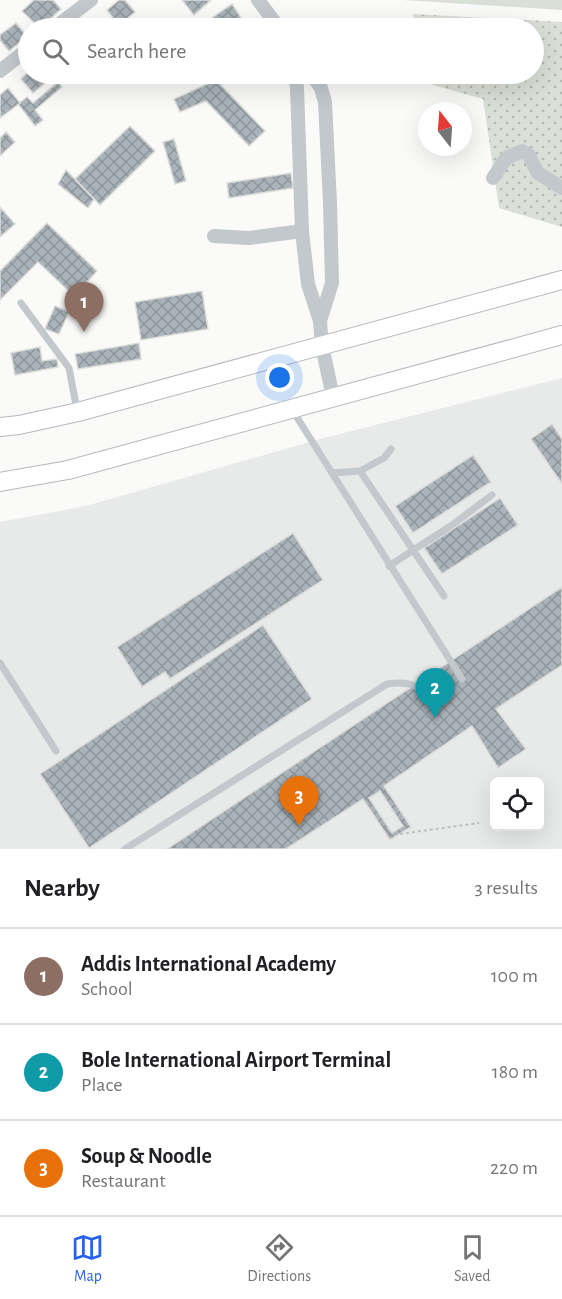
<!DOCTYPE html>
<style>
body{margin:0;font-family:"Alegreya Sans",sans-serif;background:#f6f6f6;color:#202124}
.controls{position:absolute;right:18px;bottom:18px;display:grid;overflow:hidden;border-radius:9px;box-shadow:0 6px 24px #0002}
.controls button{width:54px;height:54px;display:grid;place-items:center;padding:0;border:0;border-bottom:2px solid #e0e0e0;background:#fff;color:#202124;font:30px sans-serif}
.compass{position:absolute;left:418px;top:102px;width:54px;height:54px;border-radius:50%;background:#fff;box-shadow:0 6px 24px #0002;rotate:343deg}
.you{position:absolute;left:280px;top:378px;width:21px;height:21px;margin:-15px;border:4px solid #fff;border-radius:50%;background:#1a73e8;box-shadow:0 0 0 9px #1a73e833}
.badge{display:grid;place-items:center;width:39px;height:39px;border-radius:50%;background:#2563eb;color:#fff;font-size:20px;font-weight:700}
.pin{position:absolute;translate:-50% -50px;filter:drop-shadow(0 2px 3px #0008)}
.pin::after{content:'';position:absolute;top:32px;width:21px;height:18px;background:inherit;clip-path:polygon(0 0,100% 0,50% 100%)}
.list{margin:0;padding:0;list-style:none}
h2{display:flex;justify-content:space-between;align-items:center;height:78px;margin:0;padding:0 24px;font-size:26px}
h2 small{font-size:20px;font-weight:400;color:#757577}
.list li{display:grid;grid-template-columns:39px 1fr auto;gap:18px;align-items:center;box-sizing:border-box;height:96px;padding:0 24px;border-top:2px solid #e0e0e0}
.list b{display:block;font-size:22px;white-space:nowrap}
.list p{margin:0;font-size:20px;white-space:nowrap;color:#757577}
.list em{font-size:20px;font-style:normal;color:#757577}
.icon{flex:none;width:33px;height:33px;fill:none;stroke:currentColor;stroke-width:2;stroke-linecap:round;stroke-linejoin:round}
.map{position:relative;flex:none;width:562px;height:849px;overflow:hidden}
.search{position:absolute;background:#fff;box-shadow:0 6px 24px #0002;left:18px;right:18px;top:18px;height:66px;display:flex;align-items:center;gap:15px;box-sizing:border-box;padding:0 21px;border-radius:33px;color:#757577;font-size:22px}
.sheet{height:366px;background:#fff}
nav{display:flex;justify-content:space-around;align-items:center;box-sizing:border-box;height:84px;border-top:2px solid #e0e0e0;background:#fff;font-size:16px;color:#757577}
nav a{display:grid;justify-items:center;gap:3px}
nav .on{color:#2563eb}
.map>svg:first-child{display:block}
.built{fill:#e8e9e9;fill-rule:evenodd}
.grass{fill:url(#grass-dots)}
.park{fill:#dadfd7}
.building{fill:url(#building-cross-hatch);stroke:#dcdcda;stroke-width:1.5;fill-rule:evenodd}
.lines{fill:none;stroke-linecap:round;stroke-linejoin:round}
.secondary-casing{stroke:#b3babf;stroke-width:20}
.path{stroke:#bbbfc2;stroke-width:2;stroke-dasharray:3 3;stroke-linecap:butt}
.service{stroke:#c3c8cc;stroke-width:7}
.minor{stroke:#c3c8cc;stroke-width:14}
.secondary{stroke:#fff;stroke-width:18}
</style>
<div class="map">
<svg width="562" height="849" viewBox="0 0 562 849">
<defs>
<pattern id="grass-dots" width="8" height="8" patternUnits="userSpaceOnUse" patternTransform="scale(1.5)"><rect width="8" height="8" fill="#dadfd7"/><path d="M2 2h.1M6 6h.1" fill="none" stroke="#b4b9b4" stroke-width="1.8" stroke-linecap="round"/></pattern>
<pattern id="building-cross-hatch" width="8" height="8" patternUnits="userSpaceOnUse" patternTransform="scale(1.5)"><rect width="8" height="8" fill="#aab3b9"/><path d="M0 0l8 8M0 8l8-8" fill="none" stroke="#8e969c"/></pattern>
</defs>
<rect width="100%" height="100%" fill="#fafaf8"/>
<!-- built -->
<path class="built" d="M562,378V849H0V522L86,506L320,439ZM494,782H540V826H494Z"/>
<!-- grass -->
<path class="grass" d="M413,14L562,22V227L499,208L483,99L433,85L429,74H534V28H417Z"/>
<!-- park -->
<path class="park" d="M403,0H562V10Z"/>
<!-- building -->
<g class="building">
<path d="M34,0H53L61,9L40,28L22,11Z"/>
<path d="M119,0H125L135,12L119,25L107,10Z"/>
<path d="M182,0H211L194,15Z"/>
<path d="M232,4L245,24L239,28H215L209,20Z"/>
<path d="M95,21L101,28H83Z"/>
<path d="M16,23L27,36L9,51L0,40V35Z"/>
<path d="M28,72L46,74L50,79L33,93L21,79Z"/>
<path d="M216,80L265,131L249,146L206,101L180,112L174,99Z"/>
<path d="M58,82L62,87L35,110L43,120L35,126L18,104L27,97L33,103Z"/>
<path d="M8,88L20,103L0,118V95Z"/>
<path d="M130,126L155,151L100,205L75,179Z"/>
<path d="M6,132L15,142L0,156V138Z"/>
<path d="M174,139L186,181L175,184L163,142Z"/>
<path d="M66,170L94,199L88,208L58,184Z"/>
<path d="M291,173L293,188L229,198L227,183Z"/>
<path d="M0,207L15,224L0,237Z"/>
<path d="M47,223L97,271L74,296L38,262L0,300V271Z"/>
<path d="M202,291L208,329L141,340L135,302Z"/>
<path d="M55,306L69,312L59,334L45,329Z"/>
<path d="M139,343L141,359L78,369L75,354Z"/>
<path d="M40,347L42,361L57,359L58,367L15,375L11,353Z"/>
<path d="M552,424L562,439V484L531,439Z"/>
<path d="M473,455L491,482L413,533L395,506Z"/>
<path d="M500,498L518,525L442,574L424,548Z"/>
<path d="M293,533L323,580L170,679L165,672L142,687L117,647Z"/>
<path d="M562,587V665L496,709L526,749L498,768L472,726L384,786L411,827L390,840L363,799L286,849H167ZM380,791L403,826L392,833L369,798Z"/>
<path d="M263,625L312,699L89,848L40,774Z"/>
</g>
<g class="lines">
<defs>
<g id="secondary">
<path d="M0,427L19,425L78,412L562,280"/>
<path d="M0,482L68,470L562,335"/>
</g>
</defs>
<!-- secondary casing -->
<use href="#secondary" class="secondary-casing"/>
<!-- path -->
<path class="path" d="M400,834L479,823"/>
<!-- service -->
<g class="service">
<path d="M21,303L69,368L77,410"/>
<path d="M293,411L332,473L360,471"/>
<path d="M391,449L384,458L360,471L444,596"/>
<path d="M332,473L462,679"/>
<path d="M389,566L452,525L492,495"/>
<path d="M0,663L56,751"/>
<path d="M125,849L387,684C412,680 419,686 435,704"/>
</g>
<!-- minor -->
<g class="minor">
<path d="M258,0L279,28"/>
<path d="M54,28L91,0"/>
<path d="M0,71L28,49"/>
<path d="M295,74L297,88L302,231L308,284L320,321L322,346L333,397"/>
<path d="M311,74L321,88L325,102L330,203L332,283L320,321"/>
<path d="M493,178L506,158L522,151L528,154L538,173L562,188"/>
<path d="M214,236L249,238L302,231"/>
</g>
<!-- secondary -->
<use href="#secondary" class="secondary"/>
</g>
</svg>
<div class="controls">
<button><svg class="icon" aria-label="locate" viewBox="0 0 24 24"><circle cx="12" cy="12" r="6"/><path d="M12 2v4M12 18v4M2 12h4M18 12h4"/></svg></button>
</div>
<svg class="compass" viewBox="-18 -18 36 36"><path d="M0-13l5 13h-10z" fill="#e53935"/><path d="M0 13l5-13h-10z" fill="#757577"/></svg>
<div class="you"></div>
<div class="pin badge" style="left:84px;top:332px;background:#8d6e63">1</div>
<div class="pin badge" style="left:435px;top:718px;background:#0f9aa8">2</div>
<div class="pin badge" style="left:299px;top:826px;background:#e8710a">3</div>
<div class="search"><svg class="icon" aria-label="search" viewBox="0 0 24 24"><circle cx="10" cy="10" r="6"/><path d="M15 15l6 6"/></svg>Search here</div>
</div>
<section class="sheet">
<h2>Nearby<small>3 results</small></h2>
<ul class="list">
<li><span class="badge" style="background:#8d6e63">1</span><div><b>Addis International Academy</b><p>School</p></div><em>100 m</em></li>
<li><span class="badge" style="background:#0f9aa8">2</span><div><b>Bole International Airport Terminal</b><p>Place</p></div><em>180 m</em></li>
<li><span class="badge" style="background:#e8710a">3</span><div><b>Soup &amp; Noodle</b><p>Restaurant</p></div><em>220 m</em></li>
</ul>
</section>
<nav>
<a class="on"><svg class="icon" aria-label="map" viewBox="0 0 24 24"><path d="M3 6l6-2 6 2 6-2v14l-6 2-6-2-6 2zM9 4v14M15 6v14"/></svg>Map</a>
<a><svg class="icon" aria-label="directions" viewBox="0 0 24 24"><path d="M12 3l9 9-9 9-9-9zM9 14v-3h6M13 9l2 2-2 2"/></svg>Directions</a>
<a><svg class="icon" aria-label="saved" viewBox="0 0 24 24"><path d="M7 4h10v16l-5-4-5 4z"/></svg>Saved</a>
</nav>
